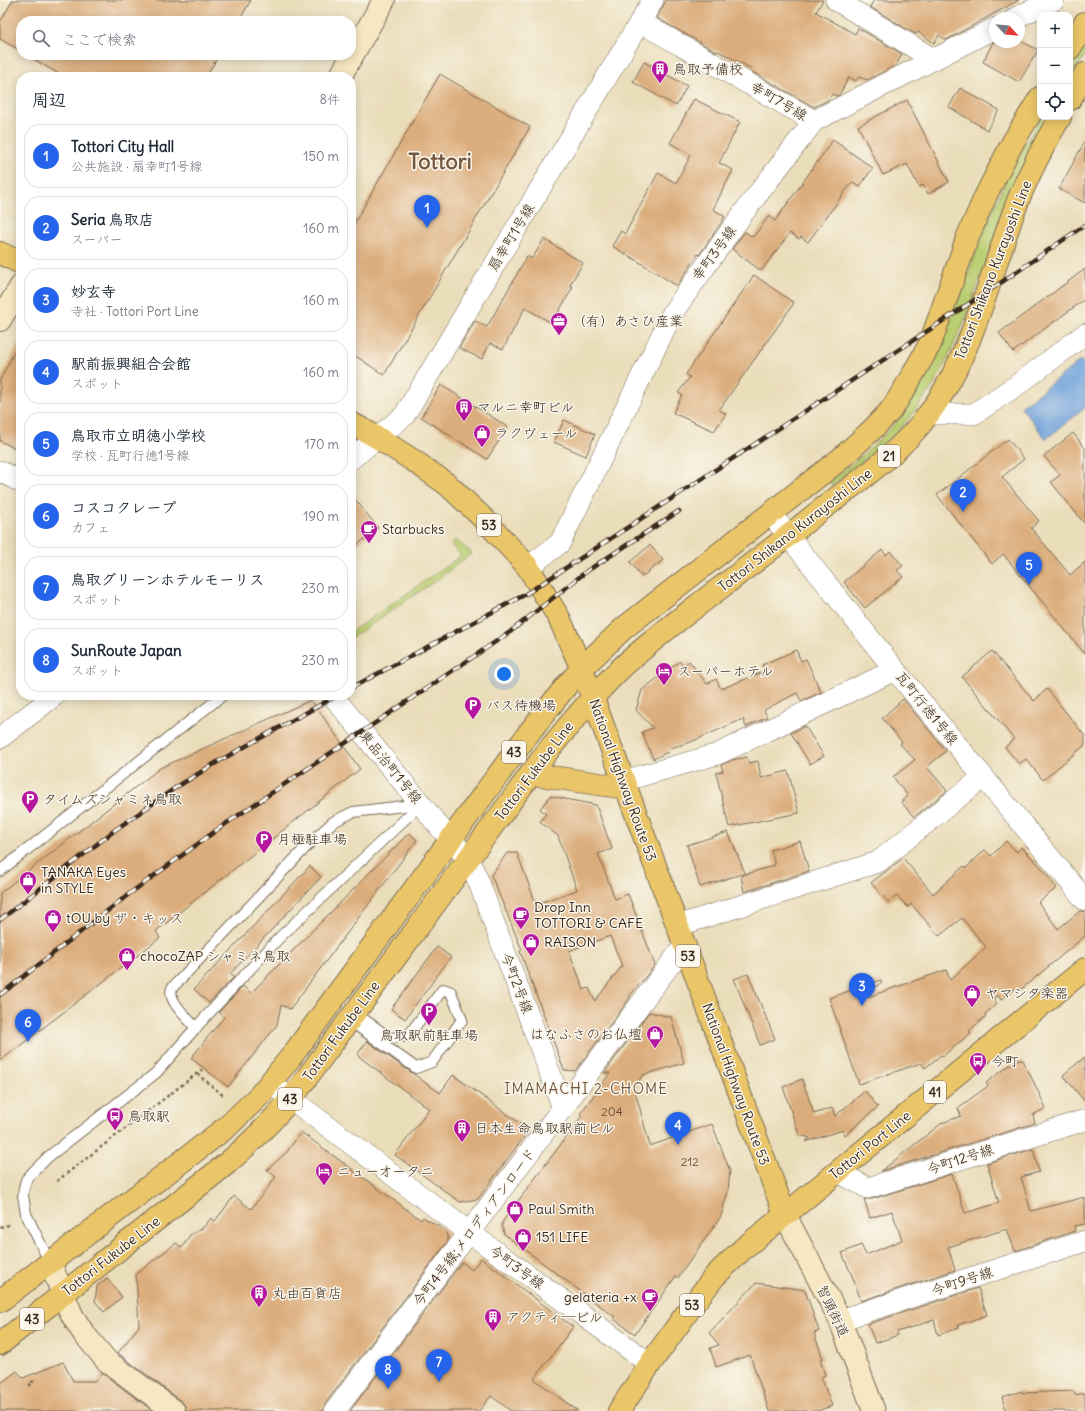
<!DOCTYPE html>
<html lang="ja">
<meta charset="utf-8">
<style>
body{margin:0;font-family:Delius,"Klee One",sans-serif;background:#f2f2f3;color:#1f2937}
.controls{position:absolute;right:12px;top:12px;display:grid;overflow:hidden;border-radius:8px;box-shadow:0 2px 10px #0003}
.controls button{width:36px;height:36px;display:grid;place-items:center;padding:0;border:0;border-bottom:1px solid #e0e1e3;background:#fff;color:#1f2937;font:20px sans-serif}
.compass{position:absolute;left:989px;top:12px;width:36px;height:36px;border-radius:50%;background:#fff;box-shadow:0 2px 10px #0003;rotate:116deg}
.you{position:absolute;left:504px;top:674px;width:14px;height:14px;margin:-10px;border:3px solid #fff;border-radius:50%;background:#1a73e8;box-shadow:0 0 0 6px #1a73e833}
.badge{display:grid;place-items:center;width:26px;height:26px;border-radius:50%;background:#2563eb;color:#fff;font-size:13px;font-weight:700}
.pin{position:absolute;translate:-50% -33px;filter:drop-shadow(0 1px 2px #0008)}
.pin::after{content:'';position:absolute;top:21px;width:14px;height:12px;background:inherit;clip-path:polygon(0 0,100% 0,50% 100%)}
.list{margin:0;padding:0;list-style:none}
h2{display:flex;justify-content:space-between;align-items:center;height:52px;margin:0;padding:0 16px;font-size:17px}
h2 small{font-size:13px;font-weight:400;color:#747a83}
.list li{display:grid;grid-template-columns:26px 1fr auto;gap:12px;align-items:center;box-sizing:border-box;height:64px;margin:0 8px 8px;padding:0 8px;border:1px solid #e0e1e3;border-radius:16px}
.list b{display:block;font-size:15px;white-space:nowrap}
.list p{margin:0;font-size:13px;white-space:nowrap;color:#747a83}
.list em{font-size:13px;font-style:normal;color:#747a83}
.icon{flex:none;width:22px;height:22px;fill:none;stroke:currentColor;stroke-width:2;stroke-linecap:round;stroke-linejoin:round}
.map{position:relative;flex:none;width:1085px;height:1411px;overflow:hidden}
.search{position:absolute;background:#fff;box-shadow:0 2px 10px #0003;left:16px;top:16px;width:340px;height:44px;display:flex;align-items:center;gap:10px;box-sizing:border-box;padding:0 14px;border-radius:16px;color:#747a83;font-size:15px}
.panel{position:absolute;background:#fff;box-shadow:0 2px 10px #0003;left:16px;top:72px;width:340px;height:628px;border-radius:16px}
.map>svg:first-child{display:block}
.green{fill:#bacd70;stroke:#7a7c47}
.water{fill:#6fa1da;stroke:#55667c}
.building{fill:#dcad7c;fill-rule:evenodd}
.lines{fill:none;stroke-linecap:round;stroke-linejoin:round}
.lane-casing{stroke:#786955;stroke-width:12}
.street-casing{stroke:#786955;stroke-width:22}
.secondary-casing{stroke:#786955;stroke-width:24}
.primary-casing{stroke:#786955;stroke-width:24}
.highway-casing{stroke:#786955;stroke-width:24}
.path{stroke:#786955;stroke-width:2.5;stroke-dasharray:3 3;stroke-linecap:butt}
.lane{stroke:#fff;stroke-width:10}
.street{stroke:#fff;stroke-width:21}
.secondary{stroke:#f7e8c3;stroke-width:22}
.primary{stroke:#eac669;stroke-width:22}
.highway{stroke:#eac669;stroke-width:22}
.rail-casing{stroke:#3b2a1e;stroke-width:4.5}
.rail{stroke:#fbf7ec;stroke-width:3;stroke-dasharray:9;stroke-linecap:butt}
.labels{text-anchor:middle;stroke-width:3;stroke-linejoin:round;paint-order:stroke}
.number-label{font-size:12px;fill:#634b36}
.shield{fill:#fbf7ec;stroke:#75685c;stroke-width:1}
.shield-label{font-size:13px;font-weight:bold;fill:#3b2a1e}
.poi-label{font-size:14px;fill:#3b2a1e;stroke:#fbf7ec;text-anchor:start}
.street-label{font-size:14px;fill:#3b2a1e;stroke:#fbf7ec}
.neighbourhood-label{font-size:15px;letter-spacing:1px;fill:#73583f;stroke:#fbf7ec}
.town-label{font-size:22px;font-weight:bold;fill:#73583f;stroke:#fbf7ec}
</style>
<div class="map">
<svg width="1085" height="1411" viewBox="0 0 1085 1411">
<rect width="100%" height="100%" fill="#fbf7ec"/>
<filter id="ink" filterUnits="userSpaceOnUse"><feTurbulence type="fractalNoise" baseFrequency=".025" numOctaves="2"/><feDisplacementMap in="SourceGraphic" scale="8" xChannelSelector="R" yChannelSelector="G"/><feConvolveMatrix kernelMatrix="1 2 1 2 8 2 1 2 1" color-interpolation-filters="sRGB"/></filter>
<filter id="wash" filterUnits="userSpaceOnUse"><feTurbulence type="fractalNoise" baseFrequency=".012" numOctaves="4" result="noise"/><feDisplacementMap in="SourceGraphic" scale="16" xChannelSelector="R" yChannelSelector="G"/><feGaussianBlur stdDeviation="0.9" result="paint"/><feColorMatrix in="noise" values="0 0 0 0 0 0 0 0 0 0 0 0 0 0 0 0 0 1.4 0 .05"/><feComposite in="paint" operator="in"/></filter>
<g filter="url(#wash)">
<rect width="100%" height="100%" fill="#eaddba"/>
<!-- green -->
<g class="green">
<path d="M1085,44V55L1070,80V69Z"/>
<path d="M1041,117H1048L989,255L962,327L944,366L933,386L911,416L887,442L832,485L829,481C857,461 884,439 904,411C941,360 957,300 980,242C991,214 1003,186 1016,159C1024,145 1033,131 1041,117Z"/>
<path d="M455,540L472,553L438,579L351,638V632L461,556L451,544Z"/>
</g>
<!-- water -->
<path class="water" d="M1081,360L1085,365V408L1046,439L1021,407Z"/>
<g id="blocks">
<!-- building -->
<g class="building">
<path d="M13,0H251L239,21H21V51L0,39V22Z"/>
<path d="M666,0H823L816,12L855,34L858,28L902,54L896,65L867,80L859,77L856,81L849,77L839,95L836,96L832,94L828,100L814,107L751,71L752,69L718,51L717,52L657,18Z"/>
<path d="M874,0H1019L946,40L939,35L934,43L918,32L916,34L914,33L870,7Z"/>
<path d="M1019,40L1038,50L1019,82L983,62L993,42H1019Z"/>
<path d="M27,55H219L206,77H64Z"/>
<path d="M644,62L687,86L676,106L633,82Z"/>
<path d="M440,74L530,127L384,375L351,353V229Z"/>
<path d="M960,88L999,110L987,130L949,107Z"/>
<path d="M694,99L740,122L719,163L733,170L713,209L725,217L699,255L698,254L677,286L641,263L612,246L621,231L625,234L658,173L676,183L691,155L670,143Z"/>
<path d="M907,100L949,182L928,194L923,185L919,187L907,164L883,175L858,126Z"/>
<path d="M833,140L873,168L859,187L852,182L808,242L801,237L799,239L790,233L761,271L732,249L745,232L753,237L769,216L775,221Z"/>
<path d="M1085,141V203L1059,189Z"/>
<path d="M544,239L583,263L570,285L573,287L552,323L525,308L503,349L490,343L482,359L459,348L475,321L487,327L527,256L532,259Z"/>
<path d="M1085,269V299L1013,352L999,333Z"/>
<path d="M754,275L794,303L719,410L726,414L714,431L673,413L682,395L678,393L690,377L686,374Z"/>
<path d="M21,339V451L0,441V380Z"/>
<path d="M441,385L508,427L487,459L421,417Z"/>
<path d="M564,420L595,434L586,456L554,442Z"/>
<path d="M1073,433L1085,448V524L1051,482L1060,475L1044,456Z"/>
<path d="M1008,439L1024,459L1002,477L1039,521L1031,528L1070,575L1085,562V654L1003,554L992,564L937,495Z"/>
<path d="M351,494L378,528L351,550Z"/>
<path d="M650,545L663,560L642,577L630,562Z"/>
<path d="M882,550L886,555L890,551L903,566L897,570L903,577L865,608L844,582Z"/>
<path d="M796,650L801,661L806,659L821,692L801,701L797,693L764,710L767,717L746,727L743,719L691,742L667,749L668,752L653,759L642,732L653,728L636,710L642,690L680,661L683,667L689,661L707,684L716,679L721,689L765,671L762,665Z"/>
<path d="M992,651L1034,701L1047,689L1085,736V745L1043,780L1026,759L1019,764L1005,747L1014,739L962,677Z"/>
<path d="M903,699L946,751L927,767L947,791L914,817L901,802L908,796L893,777L915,760L900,744L902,742L882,718Z"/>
<path d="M311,700L360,769L156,931L160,938L0,1061V893L160,768Z"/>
<path d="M805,726L824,756L810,764L791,733Z"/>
<path d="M747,757L749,763L758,761L761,778L788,771L799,813L729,827L716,773L723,771L721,765L732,760Z"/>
<path d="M550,796L596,805L612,849L598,854L615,899L628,894L655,965L629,997L630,998L575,1071L564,1070L520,951L522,950L491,875L507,853H517L536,904L577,890L558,836L540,822L546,814L540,809ZM610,936L622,966L595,1001L589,988L584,990L569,951Z"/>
<path d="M728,832L745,873L700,887L687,845Z"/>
<path d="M409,833L417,840L290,1009L281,1005L277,1025L228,1087L191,1058L224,1017L219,1012L243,986L251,993Z"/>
<path d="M800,841L809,871L744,892L741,876L775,865L771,850Z"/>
<path d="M1006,841L1017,852L1021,847L1040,866L1057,888L1038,902L1058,929L1080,911L1085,912V936L1018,992L1015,989L1001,1000L998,995L994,998L997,1004L985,1014L986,1016L969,1031L971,1033L943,1056L941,1055L925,1068L921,1063L859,1084L829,998L881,980L882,982L859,1000L946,970L950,980L986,947L962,918L939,936L911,904L908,907L897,896L888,902L871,883L903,858L933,894L964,866L966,868L985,850L991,856Z"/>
<path d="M310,866L321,877L230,974L234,977L209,1003L194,989Z"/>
<path d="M437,947L451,957L405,1019L391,1009Z"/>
<path d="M748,974L775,1039L760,1045L734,979Z"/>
<path d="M649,1012L671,1017L684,1063L643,1075L634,1087L650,1146L712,1124L730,1171L728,1191L721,1216L678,1278L676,1276L635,1334L614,1319L615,1317L504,1234L502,1225L503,1221L582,1116L580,1114L610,1073H604Z"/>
<path d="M367,1041L440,1093L453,1075L529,1130L478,1199L460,1202L395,1155L429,1109L357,1055Z"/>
<path d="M1085,1057V1102L1063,1075Z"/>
<path d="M1016,1060H1023L1046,1108L1033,1115L1035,1123L881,1171L942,1123L961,1116L958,1108L988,1086L986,1083Z"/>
<path d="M802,1079L814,1114L832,1108L835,1116L865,1091L878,1107L845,1135L843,1130L805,1142L810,1138L799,1135L783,1087Z"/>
<path d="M301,1132L421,1220L423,1217L446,1231L448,1241L325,1404L323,1411H186L185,1406L181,1401L118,1353L139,1326L136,1274L176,1243L182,1248L190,1235L204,1227L211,1218L215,1221L234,1196L251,1209L276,1177L267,1170L287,1152Z"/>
<path d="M1033,1149L1039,1172L1021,1177L1031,1211L1085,1197V1224L1074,1226L1075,1231L1015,1251L1007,1229L948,1247L955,1270L861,1301L853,1278L842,1253L861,1245L866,1255L902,1240L892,1211L870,1218L864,1199H872L952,1174L965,1213L999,1203L987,1163Z"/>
<path d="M481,1258L573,1327L534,1379L578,1411H511L491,1396L479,1411H350L462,1262L472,1270Z"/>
<path d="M107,1278L122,1297L104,1312L95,1301L97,1286Z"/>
<path d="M756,1283L805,1290L819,1331L814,1333L823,1359L820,1360L825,1375L821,1377L832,1406L817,1411H769L750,1355L716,1367L710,1348L719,1345L709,1333Z"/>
<path d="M978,1288L987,1315L958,1325L959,1328L938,1335L934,1320L897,1332L898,1335L875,1343L868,1324Z"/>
<path d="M63,1362L73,1381H96L102,1373L153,1411H0V1384L17,1371L23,1378Z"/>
<path d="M1022,1391L1023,1393L1074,1391L1075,1395L1085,1393V1411H1006L1002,1397Z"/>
</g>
</g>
</g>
<g filter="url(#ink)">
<use href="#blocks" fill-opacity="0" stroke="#786955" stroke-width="1"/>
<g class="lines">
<defs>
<g id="lane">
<path d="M0,871L223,695"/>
<path d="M349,1020L416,1068L432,1062L462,1020L451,992L443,989L408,1036L390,1038L355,1013"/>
<path d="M196,1028C188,1018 167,1001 172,988L309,844L333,822L353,812L421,804"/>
<path d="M50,1263L26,1214L23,1195L24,1188L26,1180L31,1174L48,1157L156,1073L199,1024L280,937L421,804"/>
</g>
<g id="street">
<path d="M836,0L933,59"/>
<path d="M1015,18L1054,0"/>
<path d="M640,22L814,121"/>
<path d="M929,414H974L1020,383L1085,334"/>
<path d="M351,459L404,416L653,0"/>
<path d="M0,471L21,482"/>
<path d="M771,514L895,670L1085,900"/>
<path d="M528,567L560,543L673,312L744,212L814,121L995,28"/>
<path d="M332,695L437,824L468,859L478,880L563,1108"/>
<path d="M0,738L55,695"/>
<path d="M623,781L718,754L895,670"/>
<path d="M677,926L878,862L983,777"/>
<path d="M270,1083L470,1233L650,1364"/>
<path d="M838,1172L868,1188L1085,1120"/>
<path d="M840,1320L1085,1241"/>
<path d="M335,1411L684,946"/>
</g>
<g id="secondary">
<path d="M340,77L384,0"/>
<path d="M0,320L21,286"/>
<path d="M785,1215L840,1320L874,1411"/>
<path d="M50,1263L72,1315L84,1334L107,1361L174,1411"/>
</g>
<g id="primary">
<path d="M1070,48L1085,23"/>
<path d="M1070,99L1085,74"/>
<path d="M531,774L626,788"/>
<path d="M785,1215L1085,969"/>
<path d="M0,1301L228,1126L259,1096L291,1057L531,730L567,685L585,665L624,628L839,460L874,428L891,410L904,390L930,344L968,236L986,195L1013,142L1040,98"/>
<path d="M0,1344L225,1165C252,1142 276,1118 297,1091L547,752C569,725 591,698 616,673C644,646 676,622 707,598C744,570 781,542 817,513C852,486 890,460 919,426C969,368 988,282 1014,211C1026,178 1042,148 1060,117"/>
</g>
<g id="highway">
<path d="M0,253L21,263"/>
<path d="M351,423L378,438L414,461L448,485L485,520L528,567L559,618L582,669L785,1215L745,1247L715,1276L691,1307L650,1364L619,1411"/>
</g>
</defs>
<!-- lane casing -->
<use href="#lane" class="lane-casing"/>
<!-- street casing -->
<use href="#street" class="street-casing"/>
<!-- secondary casing -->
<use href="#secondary" class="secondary-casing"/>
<!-- primary casing -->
<use href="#primary" class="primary-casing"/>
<!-- highway casing -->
<use href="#highway" class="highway-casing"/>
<!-- path -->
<g class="path">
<path d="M197,1074L224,1096"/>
<path d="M57,1181L204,1068"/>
<path d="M0,1227L9,1225"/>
<path d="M31,1386L29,1383L37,1380"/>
</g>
<!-- lane -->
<use href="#lane" class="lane"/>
<!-- street -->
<use href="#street" class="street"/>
<!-- secondary -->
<use href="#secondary" class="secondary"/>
<!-- primary -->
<use href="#primary" class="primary"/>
<!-- highway -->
<use href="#highway" class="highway"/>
<defs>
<g id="rail">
<path d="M351,688L526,594L996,286L1085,225"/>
<path d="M0,920L115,830L175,788L219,761L338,695"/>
<path d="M0,995L129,894L221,827L510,632L587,571L679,511"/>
</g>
</defs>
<!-- rail casing -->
<use href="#rail" class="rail-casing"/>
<!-- rail -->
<use href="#rail" class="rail"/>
</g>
</g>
<!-- icons -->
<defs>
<symbol id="building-pin" viewBox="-11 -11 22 30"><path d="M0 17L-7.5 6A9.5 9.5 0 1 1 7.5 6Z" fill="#b5179e" stroke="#fbf7ec"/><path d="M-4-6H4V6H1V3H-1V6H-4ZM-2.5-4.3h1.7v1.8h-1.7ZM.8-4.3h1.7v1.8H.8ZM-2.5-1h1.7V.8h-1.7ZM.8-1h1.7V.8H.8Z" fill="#fff"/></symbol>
<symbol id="office-pin" viewBox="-11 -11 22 30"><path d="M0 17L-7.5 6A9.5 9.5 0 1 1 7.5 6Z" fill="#b5179e" stroke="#fbf7ec"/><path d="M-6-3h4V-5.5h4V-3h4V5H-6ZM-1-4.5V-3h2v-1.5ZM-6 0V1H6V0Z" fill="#fff"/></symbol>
<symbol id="shop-pin" viewBox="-11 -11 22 30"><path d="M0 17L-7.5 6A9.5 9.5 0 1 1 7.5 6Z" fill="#b5179e" stroke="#fbf7ec"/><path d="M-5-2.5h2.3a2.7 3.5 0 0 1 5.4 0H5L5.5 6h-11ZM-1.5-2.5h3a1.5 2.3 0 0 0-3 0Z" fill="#fff"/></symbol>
<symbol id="cafe-pin" viewBox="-11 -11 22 30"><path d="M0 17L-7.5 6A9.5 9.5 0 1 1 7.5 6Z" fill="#b5179e" stroke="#fbf7ec"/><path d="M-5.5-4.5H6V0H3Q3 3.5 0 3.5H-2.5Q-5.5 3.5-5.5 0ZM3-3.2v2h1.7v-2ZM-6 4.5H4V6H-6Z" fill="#fff"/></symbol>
<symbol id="hotel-pin" viewBox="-11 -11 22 30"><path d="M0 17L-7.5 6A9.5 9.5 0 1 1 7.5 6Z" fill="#b5179e" stroke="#fbf7ec"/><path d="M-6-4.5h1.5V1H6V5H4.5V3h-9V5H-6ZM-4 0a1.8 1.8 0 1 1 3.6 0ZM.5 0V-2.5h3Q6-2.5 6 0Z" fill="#fff"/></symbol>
<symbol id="parking-pin" viewBox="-11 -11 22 30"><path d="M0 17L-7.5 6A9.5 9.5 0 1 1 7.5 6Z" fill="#b5179e" stroke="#fbf7ec"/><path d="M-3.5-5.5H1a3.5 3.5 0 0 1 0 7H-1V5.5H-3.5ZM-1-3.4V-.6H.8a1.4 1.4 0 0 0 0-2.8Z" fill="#fff"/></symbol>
<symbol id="bus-pin" viewBox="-11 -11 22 30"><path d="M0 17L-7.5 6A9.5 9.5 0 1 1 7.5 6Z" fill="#b5179e" stroke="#fbf7ec"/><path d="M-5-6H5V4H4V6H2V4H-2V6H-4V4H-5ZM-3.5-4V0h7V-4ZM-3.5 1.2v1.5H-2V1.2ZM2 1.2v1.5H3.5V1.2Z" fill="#fff"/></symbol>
</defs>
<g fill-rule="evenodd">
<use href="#building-pin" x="650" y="59" width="20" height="27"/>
<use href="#office-pin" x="549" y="311" width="20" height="27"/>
<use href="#building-pin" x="454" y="397" width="20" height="27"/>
<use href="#shop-pin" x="472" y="423" width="20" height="27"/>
<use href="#cafe-pin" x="359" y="519" width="20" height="27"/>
<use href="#hotel-pin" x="654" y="661" width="20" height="27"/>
<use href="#parking-pin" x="463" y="695" width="20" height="27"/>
<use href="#parking-pin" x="20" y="789" width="20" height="27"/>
<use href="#parking-pin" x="254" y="829" width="20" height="27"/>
<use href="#shop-pin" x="18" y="870" width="20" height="27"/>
<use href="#cafe-pin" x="511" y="905" width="20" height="27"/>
<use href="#shop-pin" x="43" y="908" width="20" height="27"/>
<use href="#shop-pin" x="521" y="932" width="20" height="27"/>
<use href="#shop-pin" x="117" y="946" width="20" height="27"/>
<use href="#shop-pin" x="962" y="983" width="20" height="27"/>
<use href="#parking-pin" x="419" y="1001" width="20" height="27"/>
<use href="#shop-pin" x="645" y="1024" width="20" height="27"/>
<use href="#bus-pin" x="968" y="1051" width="20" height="27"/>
<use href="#bus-pin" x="105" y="1106" width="20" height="27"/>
<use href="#building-pin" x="452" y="1118" width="20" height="27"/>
<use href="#hotel-pin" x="314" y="1161" width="20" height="27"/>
<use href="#shop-pin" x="505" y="1199" width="20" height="27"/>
<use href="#shop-pin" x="513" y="1227" width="20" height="27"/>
<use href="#building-pin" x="249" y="1283" width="20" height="27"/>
<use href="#cafe-pin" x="640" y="1287" width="20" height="27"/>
<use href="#building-pin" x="483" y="1307" width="20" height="27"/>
</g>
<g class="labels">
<!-- number labels -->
<g class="number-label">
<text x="612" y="1116">204</text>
<text x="690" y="1166">212</text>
</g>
<!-- shield labels -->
<g class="shield">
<rect x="878" y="445" width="22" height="22" rx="3"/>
<rect x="477" y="514" width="24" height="22" rx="3"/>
<rect x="502" y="741" width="24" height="22" rx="3"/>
<rect x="676" y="945" width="24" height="22" rx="3"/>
<rect x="924" y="1081" width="22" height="22" rx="3"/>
<rect x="278" y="1088" width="24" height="22" rx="3"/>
<rect x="680" y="1294" width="24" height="22" rx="3"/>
<rect x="20" y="1308" width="24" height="22" rx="3"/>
</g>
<g class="shield-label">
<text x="889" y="461">21</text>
<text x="489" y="530">53</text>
<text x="514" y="757">43</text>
<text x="688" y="961">53</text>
<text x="935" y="1097">41</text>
<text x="290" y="1104">43</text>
<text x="692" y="1310">53</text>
<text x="32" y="1324">43</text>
</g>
<!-- poi labels -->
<g class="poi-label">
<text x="673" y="74">鳥取予備校</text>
<text x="572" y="326">（有）あさひ産業</text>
<text x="477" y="412">マルニ幸町ビル</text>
<text x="495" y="438">ラクヴェール</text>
<text x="382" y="534">Starbucks</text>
<text x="677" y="676">スーパーホテル</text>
<text x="486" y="710">バス待機場</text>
<text x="43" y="804">タイムズシャミネ鳥取</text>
<text x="277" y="844">月極駐車場</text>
<text x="41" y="877">TANAKA Eyes<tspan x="41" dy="16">in STYLE</tspan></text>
<text x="534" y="912">Drop Inn<tspan x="534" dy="16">TOTTORI &amp; CAFE</tspan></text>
<text x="66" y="923">tOU by ザ・キッス</text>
<text x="544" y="947">RAISON</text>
<text x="140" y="961">chocoZAP シャミネ鳥取</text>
<text x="985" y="998">ヤマシタ楽器</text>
<text x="642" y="1039" text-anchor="end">はなふさのお仏壇</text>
<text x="429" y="1040" text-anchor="middle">鳥取駅前駐車場</text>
<text x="991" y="1066">今町</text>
<text x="128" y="1121">鳥取駅</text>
<text x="475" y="1133">日本生命鳥取駅前ビル</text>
<text x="337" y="1176">ニューオータニ</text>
<text x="528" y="1214">Paul Smith</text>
<text x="536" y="1242">151 LIFE</text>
<text x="272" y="1298">丸由百貨店</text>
<text x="637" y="1302" text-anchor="end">gelateria +x</text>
<text x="506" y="1322">アクティ―ビル</text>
</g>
<!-- street labels -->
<g class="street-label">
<text transform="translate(779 101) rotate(30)" y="5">幸町7号線</text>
<text transform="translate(511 237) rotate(-59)" y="5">扇幸町1号線</text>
<text transform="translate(714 253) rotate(-54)" y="5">幸町3号線</text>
<text transform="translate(993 270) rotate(-69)" y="5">Tottori Shikano Kurayoshi Line</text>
<text transform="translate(795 530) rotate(-38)" y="5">Tottori Shikano Kurayoshi Line</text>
<text transform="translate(927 708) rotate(51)" y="5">瓦町行徳1号線</text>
<text transform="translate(391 767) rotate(51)" y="5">東品治町1号線</text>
<text transform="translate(534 771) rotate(-53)" y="5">Tottori Fukube Line</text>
<text transform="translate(623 780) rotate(70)" y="5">National Highway Route 53</text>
<text transform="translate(517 983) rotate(69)" y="5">今町2号線</text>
<text transform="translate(341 1031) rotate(-54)" y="5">Tottori Fukube Line</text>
<text transform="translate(736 1084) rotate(70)" y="5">National Highway Route 53</text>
<text transform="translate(870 1145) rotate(-39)" y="5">Tottori Port Line</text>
<text transform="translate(960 1159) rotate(-18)" y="5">今町12号線</text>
<text transform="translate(474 1227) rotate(-53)" y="5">今町4号線;メロディアンロード</text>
<text transform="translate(111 1256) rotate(-38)" y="5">Tottori Fukube Line</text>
<text transform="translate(517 1267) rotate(36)" y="5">今町3号線</text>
<text transform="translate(962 1281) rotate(-18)" y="5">今町9号線</text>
<text transform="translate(833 1311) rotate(65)" y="5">智頭街道</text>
</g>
<!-- neighbourhood labels -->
<g class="neighbourhood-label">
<text x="586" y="1094">IMAMACHI 2-CHOME</text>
</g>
<!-- town labels -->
<g class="town-label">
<text x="440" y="169">Tottori</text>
</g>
</g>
</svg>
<div class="controls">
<button>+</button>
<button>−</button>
<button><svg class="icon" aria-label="locate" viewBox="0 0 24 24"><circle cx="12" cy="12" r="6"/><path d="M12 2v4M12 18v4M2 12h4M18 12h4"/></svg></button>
</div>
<svg class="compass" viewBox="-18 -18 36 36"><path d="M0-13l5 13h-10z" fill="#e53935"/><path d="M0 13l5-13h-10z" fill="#747a83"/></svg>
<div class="you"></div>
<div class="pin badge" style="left:427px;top:228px">1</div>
<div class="pin badge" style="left:963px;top:512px">2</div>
<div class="pin badge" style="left:862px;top:1006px">3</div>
<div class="pin badge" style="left:678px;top:1145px">4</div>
<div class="pin badge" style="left:1029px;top:585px">5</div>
<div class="pin badge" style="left:28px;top:1042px">6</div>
<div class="pin badge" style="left:439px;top:1382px">7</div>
<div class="pin badge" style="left:388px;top:1389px">8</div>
<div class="search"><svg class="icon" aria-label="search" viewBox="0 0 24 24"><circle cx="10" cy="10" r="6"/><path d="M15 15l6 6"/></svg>ここで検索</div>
<section class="panel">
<h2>周辺<small>8件</small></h2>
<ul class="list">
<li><span class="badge">1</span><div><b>Tottori City Hall</b><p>公共施設 · 扇幸町1号線</p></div><em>150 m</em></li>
<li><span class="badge">2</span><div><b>Seria 鳥取店</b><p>スーパー</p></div><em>160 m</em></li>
<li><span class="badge">3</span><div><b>妙玄寺</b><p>寺社 · Tottori Port Line</p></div><em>160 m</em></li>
<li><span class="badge">4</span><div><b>駅前振興組合会館</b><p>スポット</p></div><em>160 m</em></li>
<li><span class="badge">5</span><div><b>鳥取市立明徳小学校</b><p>学校 · 瓦町行徳1号線</p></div><em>170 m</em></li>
<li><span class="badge">6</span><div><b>コスコクレープ</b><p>カフェ</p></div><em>190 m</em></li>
<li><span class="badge">7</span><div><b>鳥取グリーンホテルモーリス</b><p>スポット</p></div><em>230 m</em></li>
<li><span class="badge">8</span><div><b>SunRoute Japan</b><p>スポット</p></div><em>230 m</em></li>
</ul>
</section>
</div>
